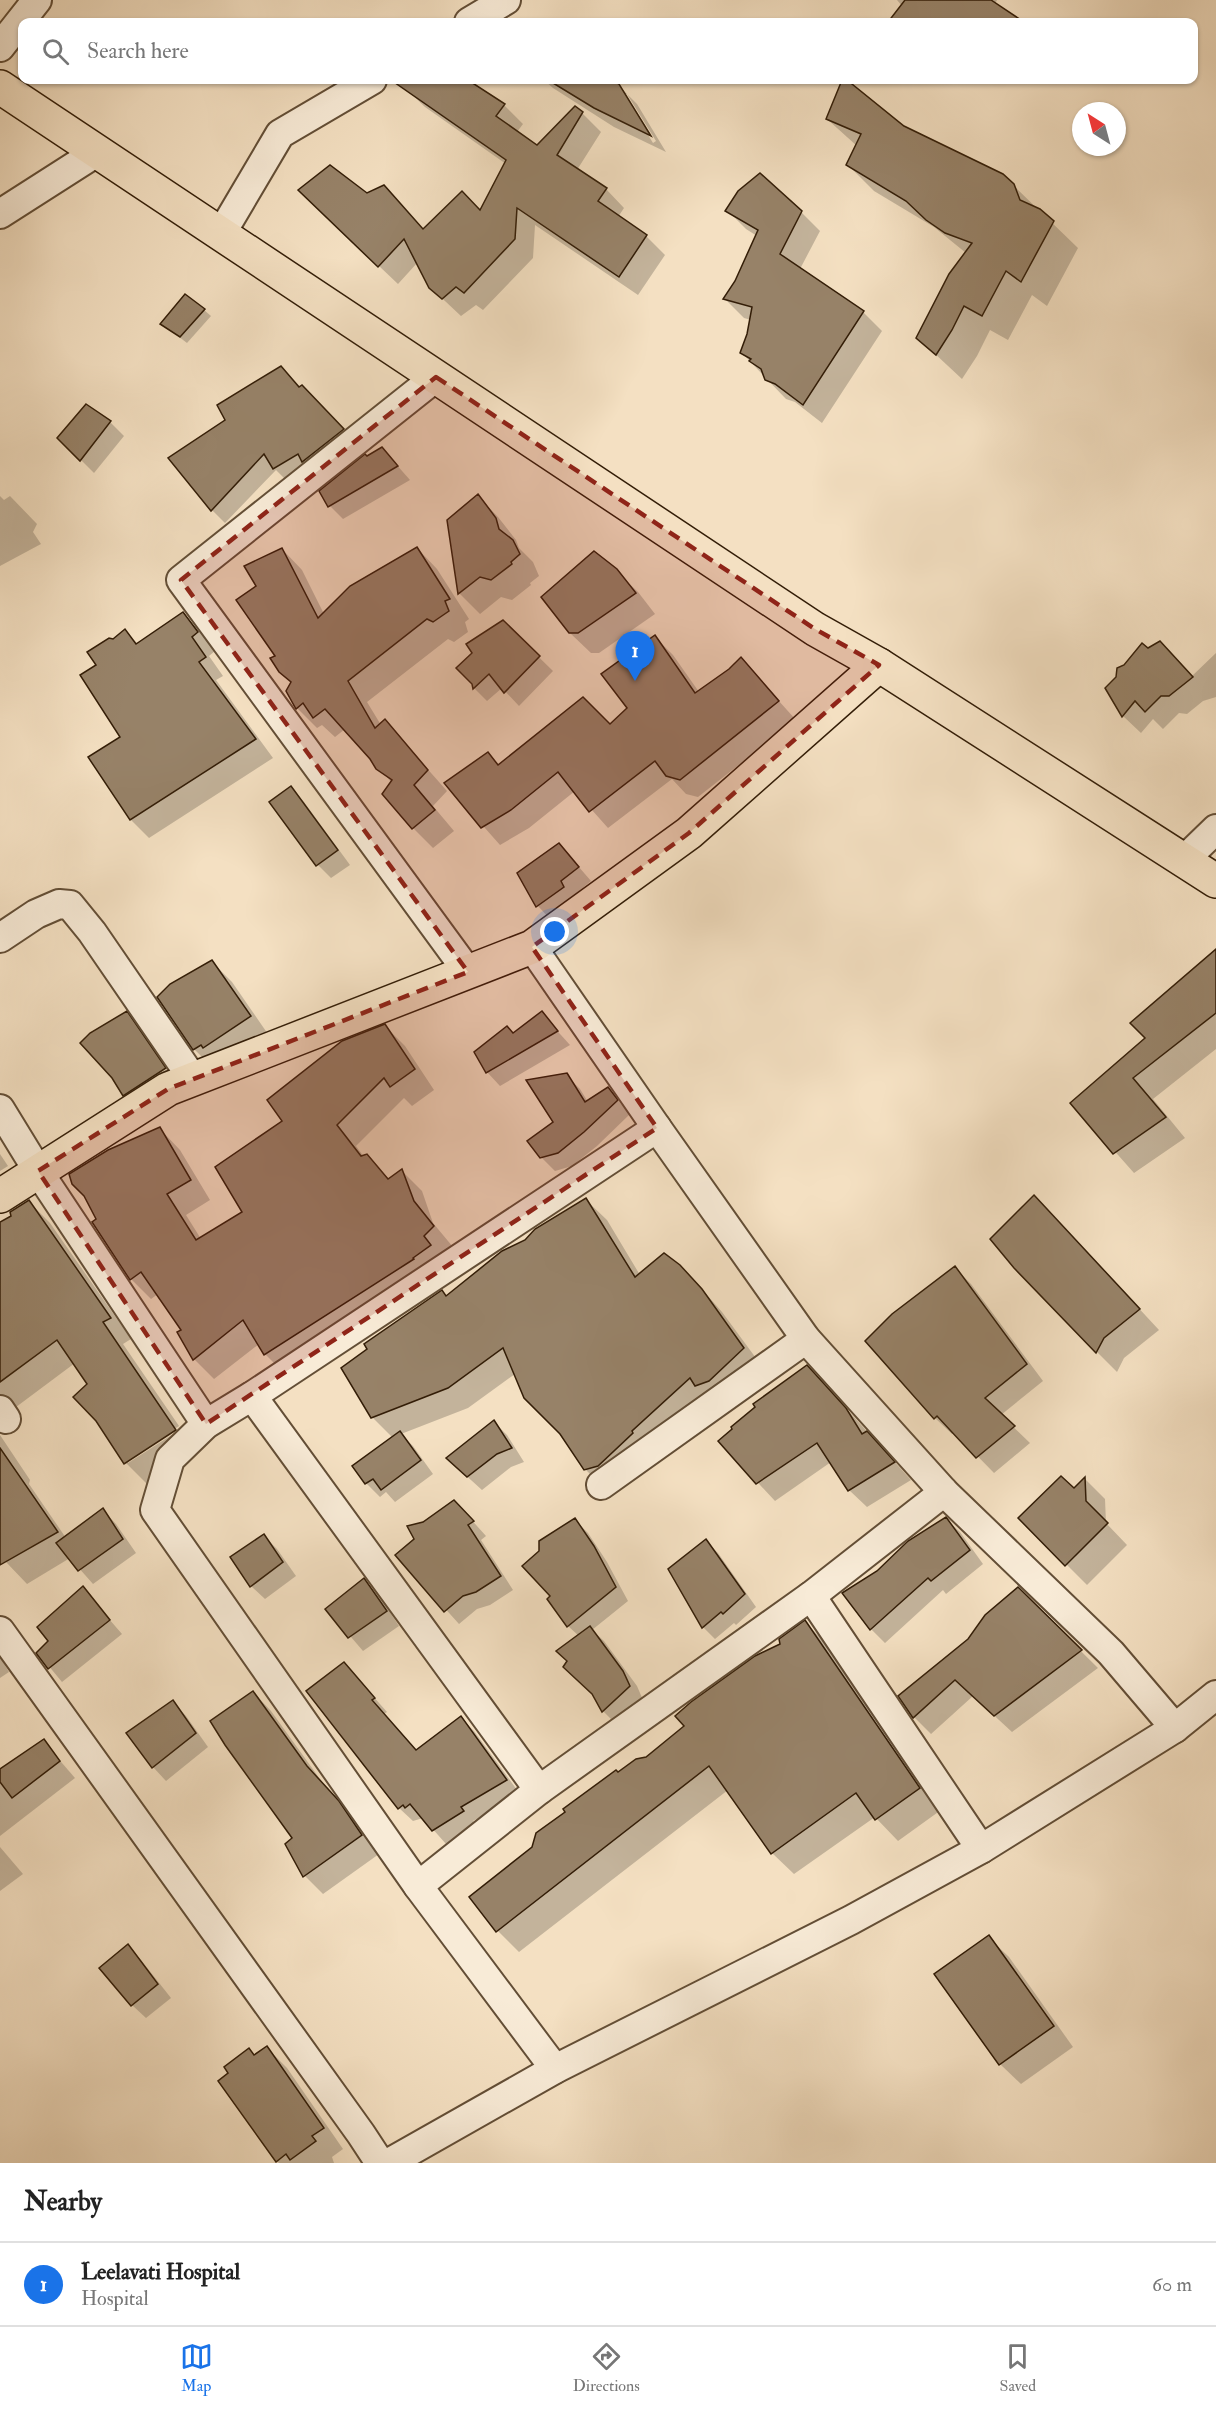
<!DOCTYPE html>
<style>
body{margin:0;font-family:"IM FELL Double Pica",serif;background:#f6f6f6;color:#222}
.compass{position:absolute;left:1072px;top:102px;width:54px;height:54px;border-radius:50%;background:#fff;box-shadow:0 2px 4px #0004;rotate:324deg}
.you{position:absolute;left:555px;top:932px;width:21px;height:21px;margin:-15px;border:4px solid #fff;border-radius:50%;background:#1a73e8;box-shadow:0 0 0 9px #1a73e833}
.badge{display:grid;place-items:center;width:39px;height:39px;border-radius:50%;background:#1a73e8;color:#fff;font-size:20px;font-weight:700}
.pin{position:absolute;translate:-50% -50px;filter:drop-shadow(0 2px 3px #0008)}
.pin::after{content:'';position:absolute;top:32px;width:21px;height:18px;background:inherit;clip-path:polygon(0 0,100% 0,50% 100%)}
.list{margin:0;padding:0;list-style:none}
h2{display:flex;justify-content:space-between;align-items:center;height:78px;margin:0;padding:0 24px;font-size:26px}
h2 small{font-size:20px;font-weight:400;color:#767676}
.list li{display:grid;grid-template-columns:39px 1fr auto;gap:18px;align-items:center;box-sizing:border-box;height:84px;padding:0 24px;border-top:2px solid #e0e0e0}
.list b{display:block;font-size:22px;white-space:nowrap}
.list p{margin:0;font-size:20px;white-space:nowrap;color:#767676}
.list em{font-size:20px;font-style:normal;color:#767676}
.icon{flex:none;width:33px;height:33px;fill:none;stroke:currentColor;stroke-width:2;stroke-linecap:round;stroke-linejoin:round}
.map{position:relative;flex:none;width:1216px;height:2163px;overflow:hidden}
.search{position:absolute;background:#fff;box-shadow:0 2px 4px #0004;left:18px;right:18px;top:18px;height:66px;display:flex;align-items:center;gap:15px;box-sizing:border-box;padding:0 21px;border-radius:12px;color:#767676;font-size:22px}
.sheet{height:162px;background:#fff}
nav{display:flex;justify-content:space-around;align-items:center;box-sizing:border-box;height:84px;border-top:2px solid #e0e0e0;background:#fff;font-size:16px;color:#767676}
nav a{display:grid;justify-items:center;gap:3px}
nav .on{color:#1a73e8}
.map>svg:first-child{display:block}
.shadow{fill:#0003}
.building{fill:#978268;stroke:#331d07;stroke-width:1.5}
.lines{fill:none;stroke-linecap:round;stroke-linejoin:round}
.minor-casing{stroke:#634e36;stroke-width:32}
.major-casing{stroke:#331d07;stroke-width:36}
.minor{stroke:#f8ebd7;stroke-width:28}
.major{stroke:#f4e0c2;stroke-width:33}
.marked{fill:#8f2418;fill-opacity:0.2;stroke:#8f2418;stroke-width:4.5;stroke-dasharray:12 8;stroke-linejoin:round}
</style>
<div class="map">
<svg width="1216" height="2163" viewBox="0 0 1216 2163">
<rect width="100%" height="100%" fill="#f4e0c2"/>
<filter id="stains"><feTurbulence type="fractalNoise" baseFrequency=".00333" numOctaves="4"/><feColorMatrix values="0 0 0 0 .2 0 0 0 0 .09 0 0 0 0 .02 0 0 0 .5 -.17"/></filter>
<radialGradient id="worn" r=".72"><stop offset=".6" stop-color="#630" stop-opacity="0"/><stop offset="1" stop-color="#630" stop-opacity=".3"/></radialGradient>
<!-- shadow -->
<g class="shadow">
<path d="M897,0H997L995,4L1022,22H893L891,21L902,6Z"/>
<path d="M414,80H465L504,105L523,124L517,132L537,147L576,108L582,113L601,132L577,170L606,189L624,208L618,217L646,236L665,255L638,295L535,225L533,258L483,310L476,305L461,316L430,287L418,262L398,284L318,208L366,194L384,187L424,230L481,212L506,164L425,107L406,89Z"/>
<path d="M544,80H616L617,84L627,94H623L653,143L656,141L627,94L637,104L666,152L614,127L553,88Z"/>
<path d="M844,80L903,127L1013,185L1078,248L1047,306L1032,295L1008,340L990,330L977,356L962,379L918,338L966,253L934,227L874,191L848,165L857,146L827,119Z"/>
<path d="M727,210L801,212L820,231L800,269L863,312L882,331L822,423L795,402L786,399L741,352L751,320L744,318L725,299L736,282L757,236L746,229Z"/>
<path d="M204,310L211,316L187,343L162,324Z"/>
<path d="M281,367L356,444L288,482L276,470L225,523L212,510L227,421Z"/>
<path d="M86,406L110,422L124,436L94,473L59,438Z"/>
<path d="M395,463L410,480L343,519L330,506Z"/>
<path d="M0,496L4,500L10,496L37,524L33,532L41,544L0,566Z"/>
<path d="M478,496L498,517L516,540L519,548L533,562L539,576L530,583L531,585L512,600L501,597L480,614L460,594L448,520Z"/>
<path d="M417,548L437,569L469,619L465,622L468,632L454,642L448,639L367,702L381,725L385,721L447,791L433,806L454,831L433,848L413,828L392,783L345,729L335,737L322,725L317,728L297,708L292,683L278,656L257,587L282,549L302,570L324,614Z"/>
<path d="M616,571L638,592L655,614L599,653H591L570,633Z"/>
<path d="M183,614L201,632L215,651L209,656L223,676L216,680L273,758L149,838L131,820L90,758L122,737L99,666L114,641L125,631L138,644Z"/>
<path d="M503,622L553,671L519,706L502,688L487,701L474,688V683Z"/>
<path d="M655,637L673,655L699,692L741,659L796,720L698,797L686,794L672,779L608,828L575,791L529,828L500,845L446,784L488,754L500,765L609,726L629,708Z"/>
<path d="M1216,653V697L1203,701L1187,714L1179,713L1163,729L1153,719L1141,733L1123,716L1107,688L1192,676Z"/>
<path d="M291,788L304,802L350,865L331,878L318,865Z"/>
<path d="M572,859L591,881L574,895L577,901L551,920L538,906L519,874Z"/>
<path d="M1216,951V1049L1153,1099L1185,1138L1134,1173L1072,1103L1147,1038Z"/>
<path d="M212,962L232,982L270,1037L215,1070L194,1049Z"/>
<path d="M126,1013L147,1034L168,1065L125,1093L127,1095L170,1067L185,1089L144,1115L124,1095Z"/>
<path d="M541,1013L570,1045L500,1086L487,1072L513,1035Z"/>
<path d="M385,1026L405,1046L434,1090L412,1106L404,1098L356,1146L364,1157L367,1156L390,1180L402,1171L422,1191L433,1223L453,1247L285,1374L265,1354L259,1344L214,1379L194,1359L183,1330L158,1294L151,1299L131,1279L160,1129L180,1150L210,1200L186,1215L201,1239L244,1213L284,1121Z"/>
<path d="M566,1075L580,1089L588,1102L608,1089L630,1114L597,1146L572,1166L555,1171L541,1157L555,1123Z"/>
<path d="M0,1154L8,1166L0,1171Z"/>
<path d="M586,1200L607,1220L640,1275L700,1287L722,1312L764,1369L606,1490L585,1469L515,1374L468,1408L401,1434L413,1446L433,1474L395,1502L386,1492L380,1497L366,1483L393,1438L372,1417L369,1349L366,1344L441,1292L447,1298Z"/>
<path d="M29,1202L50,1223L131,1339L123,1344L179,1426L128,1460V1463L181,1429L196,1451L147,1484L126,1463L88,1384L75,1363L0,1419V1223L13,1217Z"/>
<path d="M1054,1217L1159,1330L1124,1358L1117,1372L1097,1352Z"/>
<path d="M955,1268L971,1284L1043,1381L1001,1415L1030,1443L994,1473L954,1432L952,1434L935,1418Z"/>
<path d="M824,1384L911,1480L867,1507L849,1490L831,1462L775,1501L720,1442L734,1430Z"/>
<path d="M494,1422L507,1435L524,1462L511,1467L482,1490L461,1471Z"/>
<path d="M0,1435L30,1480L29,1484L66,1538L103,1510L116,1524L136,1553L93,1584L70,1558L27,1584L6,1562L0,1551Z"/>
<path d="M1085,1479L1105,1499L1106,1523L1127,1545L1087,1585L1020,1518L1074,1490Z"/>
<path d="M468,1516L486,1536L481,1540L513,1590L490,1605L477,1609L459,1624L397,1555Z"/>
<path d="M946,1519L960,1532L983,1564L946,1594L943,1590L885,1643L871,1629L844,1593L878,1572Z"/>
<path d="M575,1520L588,1533L607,1562L628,1601L592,1630L604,1641L637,1686L643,1700L616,1724L603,1711L579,1636L568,1626L552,1596Z"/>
<path d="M264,1536L277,1549L296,1576L265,1599L251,1586Z"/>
<path d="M706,1541L718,1553L756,1607L736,1625L734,1623L715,1639L703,1627Z"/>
<path d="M364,1580L378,1594L399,1626L363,1651L327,1609Z"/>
<path d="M83,1589L122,1634L62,1682L38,1653L51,1641Z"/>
<path d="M1018,1589L1098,1668L1012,1732L973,1696L931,1734L914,1717L969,1640Z"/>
<path d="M805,1622L827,1644L941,1810L898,1841L875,1817L794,1874L772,1853L728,1790L519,1952L497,1930L533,1848L618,1774L647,1758L782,1645Z"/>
<path d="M0,1657L9,1672L0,1678Z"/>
<path d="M357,1678L387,1712L384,1714L417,1751L461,1718L474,1731L520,1794L473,1821L476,1825L446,1844L423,1818L413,1821L399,1808Z"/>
<path d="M253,1692L271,1711L325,1786L356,1821L379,1854L323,1894L305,1876L287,1844L294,1839Z"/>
<path d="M173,1702L186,1716L208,1747L166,1781L153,1767Z"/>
<path d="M43,1741L75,1778L0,1836V1770Z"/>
<path d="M0,1847L23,1874L0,1891Z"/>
<path d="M988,1937L1009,1957L1073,2047L1021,2084L1000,2064Z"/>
<path d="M127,1946L141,1960L171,1998L146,2018L132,2005Z"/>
<path d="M267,2048L287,2068L343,2149L332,2157L334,2163H279L277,2161L255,2056Z"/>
</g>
<!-- building -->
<g class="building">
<path d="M905,0H991L1024,22H888Z"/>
<path d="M391,80H468L505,104L496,116L537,145L575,106L583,112L557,155L607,188L598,201L647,235L619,277L517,208L515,239L464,293L456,287L442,299L429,288L404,239L378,267L298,190L330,165L367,193L384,185L423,229L462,191L480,210L506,160Z"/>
<path d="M548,80H612L619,84L651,136L594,108Z"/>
<path d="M842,80H847L904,126L1003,174L1014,184L1020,200L1040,209L1054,221L1021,282L1006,271L982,316L964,306L952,330L936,355L916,338L949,274L972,243L945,233L926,220L906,201L846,165L861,134L826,119Z"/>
<path d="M760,173L802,211L780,254L864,311L803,405L775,384L765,380L761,369L749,361L751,359L740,353L747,334L752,307L723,299L735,281L758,230L725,211L738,191Z"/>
<path d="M185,294L205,309L180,337L160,324Z"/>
<path d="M281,366L299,387L302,385L344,429L302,462L298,454L273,469L264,454L211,511L168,458L225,420L217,405Z"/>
<path d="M86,404L111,421L80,461L57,438Z"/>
<path d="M382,447L398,466L328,507L319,491L365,454L367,456Z"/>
<path d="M478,494L496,518L499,529L513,540L520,554L511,562L512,564L491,580L480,577L458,594L447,520Z"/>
<path d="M417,547L450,599L445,601L449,611L433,622L427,619L348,681L375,728L385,719L428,770L414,785L435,810L412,829L382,794L392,780L376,769L370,759L325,709L313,718L303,703L296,709L286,691L291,682L279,672L270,658L275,656L236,600L256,586L244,566L282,548L318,618L350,586Z"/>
<path d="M594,551L617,569L636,593L578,633H569L541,597Z"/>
<path d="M183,612L198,632L192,637L206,657L199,662L256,739L130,820L88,757L120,737L80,675L96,665L87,652L109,638L113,639L125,629L136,644Z"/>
<path d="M503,620L540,656L504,693L489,674L473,689L472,684L456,668L472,653L466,644Z"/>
<path d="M655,635L695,693L729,669L741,657L779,701L680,780L666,776L655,761L589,812L558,772L511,810L481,828L444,783L488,752L498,765L583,697L610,724L627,708L601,674Z"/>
<path d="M1160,641L1193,677L1169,696H1161L1145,712L1135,701L1122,717L1105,688L1116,677L1117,668L1124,665L1142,643L1148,648Z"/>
<path d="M291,786L338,850L316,866L269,802Z"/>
<path d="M559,843L579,867L561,881L564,887L536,907L517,873Z"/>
<path d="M1216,949V1013L1133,1078L1166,1117L1113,1154L1070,1103L1145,1038L1130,1023Z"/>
<path d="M212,960L251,1016L203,1048L201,1045L193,1050L157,997L170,984Z"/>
<path d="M127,1011L166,1068L123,1096L112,1078L80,1043L90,1033Z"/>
<path d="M542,1011L558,1031L486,1073L474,1052L507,1026L513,1033Z"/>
<path d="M385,1024L415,1069L390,1087L384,1078L337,1125L361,1156L367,1154L388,1179L402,1169L414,1201L434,1226L424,1236L431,1245L413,1258L414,1259L264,1355L243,1320L193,1360L177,1332L181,1330L141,1272L130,1280L92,1222L96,1219L84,1196L72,1184L69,1174L108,1150L160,1127L191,1180L167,1194L196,1240L242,1212L215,1167L282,1121L267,1100L342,1041Z"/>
<path d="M567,1073L585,1102L608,1087L618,1100L584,1132L558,1153L540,1158L527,1141L553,1122L526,1080Z"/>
<path d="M1034,1195L1140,1309L1104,1338L1096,1353L1014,1268L990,1239Z"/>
<path d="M586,1198L635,1277L664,1253L680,1265L702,1289L744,1348L709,1381L695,1386L690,1378L632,1431L633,1433L598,1466L584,1470L560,1434L524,1398L503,1348L448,1388L371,1418L341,1368L367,1349L364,1344L442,1290L446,1296L502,1251L525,1240L535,1229Z"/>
<path d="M29,1200L111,1318L103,1322L176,1430L124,1464L96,1421L73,1397L87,1384L57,1340L0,1382V1222L11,1216L10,1212Z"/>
<path d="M955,1266L1027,1364L985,1398L1015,1426L976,1458L937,1416L934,1419L865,1341L892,1314Z"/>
<path d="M807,1365L846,1408L862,1434L867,1431L895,1462L848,1491L817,1443L756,1484L718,1441L732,1429L731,1427L755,1407L753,1404Z"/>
<path d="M494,1420L512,1448L497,1454L467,1477L446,1458Z"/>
<path d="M400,1431L421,1460L381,1490L373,1479L365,1484L352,1466Z"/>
<path d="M0,1448L58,1532L0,1565Z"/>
<path d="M1061,1476L1074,1488L1085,1477L1086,1501L1108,1523L1065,1566L1018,1518Z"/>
<path d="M454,1500L474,1521L468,1525L501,1576L476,1592L463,1596L444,1612L395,1555L414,1539L407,1526L423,1522Z"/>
<path d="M103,1508L123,1539L78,1571L56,1543Z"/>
<path d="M946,1517L970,1550L931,1581L928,1578L870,1630L842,1593L877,1571L908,1541Z"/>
<path d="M575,1518L594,1546L616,1587L567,1627L547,1599L550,1596L522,1566L539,1551V1541Z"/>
<path d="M264,1534L283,1562L250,1587L230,1557Z"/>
<path d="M706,1539L745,1594L723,1614L721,1612L702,1628L668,1569Z"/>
<path d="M364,1578L387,1611L348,1638L325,1609Z"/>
<path d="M83,1586L110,1620L48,1669L36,1653L48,1641L37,1627Z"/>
<path d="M1018,1587L1082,1650L994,1716L955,1680L913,1718L898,1696L968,1639L985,1615Z"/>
<path d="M805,1620L920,1788L875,1820L856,1793L771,1854L709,1766L496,1932L469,1897L532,1847L536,1833L565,1812L563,1809L616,1770L618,1772L636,1759L646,1757L684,1726L675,1716L691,1702L755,1656L780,1644L779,1639Z"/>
<path d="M590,1626L623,1671L630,1686L602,1712L592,1694L563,1667L567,1661L556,1651Z"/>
<path d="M344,1662L375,1698L372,1700L416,1750L461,1716L507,1780L461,1807L464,1811L432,1831L410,1804L405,1808L403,1805L398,1809L306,1691Z"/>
<path d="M253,1691L307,1766L339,1801L362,1835L303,1877L285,1844L292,1838L225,1745L210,1721Z"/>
<path d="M173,1700L196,1733L152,1768L126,1733Z"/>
<path d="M44,1739L60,1761L12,1798L0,1782V1769Z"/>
<path d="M989,1935L1054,2026L999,2065L934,1974Z"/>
<path d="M128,1944L158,1984L131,2006L99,1968Z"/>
<path d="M267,2046L324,2128L312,2136L316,2141L290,2160L286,2154L276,2162L218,2081L228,2073L224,2067L249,2048L254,2055Z"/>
</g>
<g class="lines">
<defs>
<g id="minor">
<path d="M469,22L506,0"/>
<path d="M0,47L37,0"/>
<path d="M0,214L97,152"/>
<path d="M221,234L280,134L372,80"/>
<path d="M436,377L181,580L468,972"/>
<path d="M1184,860L1216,829"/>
<path d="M0,938L36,914L59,904L70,905L92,932L193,1079"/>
<path d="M532,947L657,1128L806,1339L944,1492L1111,1653L1175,1728"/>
<path d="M0,1109L38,1171L206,1424"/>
<path d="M657,1128L252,1396L206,1424L170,1459L155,1510L418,1886L539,1790L811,1596L944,1492"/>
<path d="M252,1396L539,1790"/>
<path d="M0,1410L6,1419"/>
<path d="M601,1485L806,1339"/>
<path d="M811,1596L981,1849"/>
<path d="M0,1631L361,2134L380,2163"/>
<path d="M418,1886L555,2069"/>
<path d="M389,2163L555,2069L851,1920L981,1849L1175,1728L1216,1695"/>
</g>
<g id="major">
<path d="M0,87L815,629L879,665L1216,881"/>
<path d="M0,1196L168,1089L532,947L689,833L879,665"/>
</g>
</defs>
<!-- minor casing -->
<use href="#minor" class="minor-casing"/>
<!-- major casing -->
<use href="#major" class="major-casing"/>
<!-- minor -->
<use href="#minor" class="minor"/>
<!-- major -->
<use href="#major" class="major"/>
</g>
<!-- marked area -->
<path class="marked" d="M436,377L815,629L879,665L689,833L532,947L657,1128L206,1424L38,1171L168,1089L468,972L181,580Z"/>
<rect width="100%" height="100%" filter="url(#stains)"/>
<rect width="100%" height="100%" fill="url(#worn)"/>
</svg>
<svg class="compass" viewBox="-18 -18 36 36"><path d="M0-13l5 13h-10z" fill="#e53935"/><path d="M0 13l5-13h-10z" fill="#767676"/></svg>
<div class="you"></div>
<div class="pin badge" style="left:635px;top:681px">1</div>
<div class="search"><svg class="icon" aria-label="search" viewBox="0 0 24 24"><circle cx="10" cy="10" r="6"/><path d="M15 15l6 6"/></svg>Search here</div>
</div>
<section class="sheet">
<h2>Nearby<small></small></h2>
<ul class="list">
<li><span class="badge">1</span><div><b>Leelavati Hospital</b><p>Hospital</p></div><em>60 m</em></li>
</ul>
</section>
<nav>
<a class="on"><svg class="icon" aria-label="map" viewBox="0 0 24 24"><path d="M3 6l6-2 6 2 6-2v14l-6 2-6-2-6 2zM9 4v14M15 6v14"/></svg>Map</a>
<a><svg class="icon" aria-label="directions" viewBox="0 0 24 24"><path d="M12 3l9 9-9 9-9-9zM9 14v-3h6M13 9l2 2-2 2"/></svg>Directions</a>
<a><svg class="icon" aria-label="saved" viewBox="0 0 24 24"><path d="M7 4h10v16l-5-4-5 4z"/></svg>Saved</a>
</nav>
